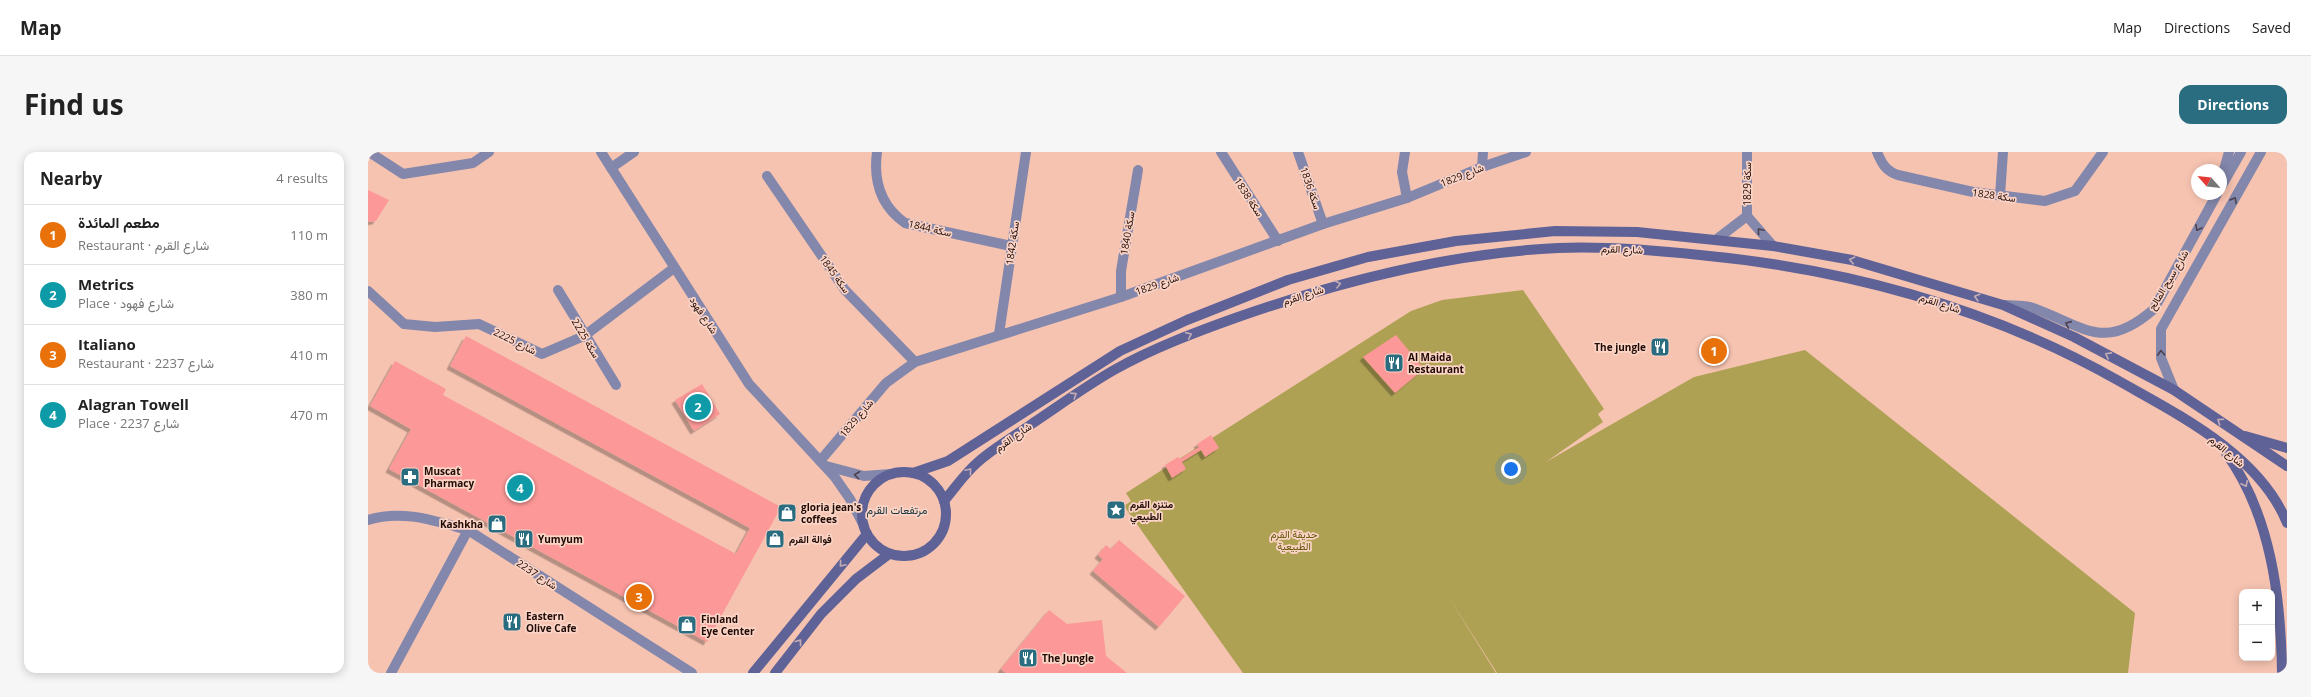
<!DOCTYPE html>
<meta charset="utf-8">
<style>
body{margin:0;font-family:"Open Sans",Vazirmatn,sans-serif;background:#f6f6f6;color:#222}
.controls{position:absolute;right:12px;bottom:12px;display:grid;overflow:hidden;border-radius:8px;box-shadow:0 2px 10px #0003}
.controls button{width:36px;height:36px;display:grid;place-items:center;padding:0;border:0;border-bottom:1px solid #e0e0e0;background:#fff;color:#222;font:20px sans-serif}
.compass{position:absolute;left:1823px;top:12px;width:36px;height:36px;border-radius:50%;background:#fff;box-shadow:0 2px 10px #0003;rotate:297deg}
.you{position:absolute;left:1143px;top:317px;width:14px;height:14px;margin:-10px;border:3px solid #fff;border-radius:50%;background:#1a73e8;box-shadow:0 0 0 6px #1a73e833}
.badge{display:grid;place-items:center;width:26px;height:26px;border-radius:50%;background:#2b6d80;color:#fff;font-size:13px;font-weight:700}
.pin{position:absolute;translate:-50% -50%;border:2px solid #fff;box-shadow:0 1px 4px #0006}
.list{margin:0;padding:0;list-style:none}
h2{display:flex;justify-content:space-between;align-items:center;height:52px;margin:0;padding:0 16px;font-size:17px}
h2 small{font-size:13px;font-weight:400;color:#767676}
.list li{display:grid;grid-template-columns:26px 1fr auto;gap:12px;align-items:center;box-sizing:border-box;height:60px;padding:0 16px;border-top:1px solid #e0e0e0}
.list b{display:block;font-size:15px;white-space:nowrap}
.list p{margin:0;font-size:13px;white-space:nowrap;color:#767676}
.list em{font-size:13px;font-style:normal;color:#767676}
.map{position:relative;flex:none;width:1919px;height:521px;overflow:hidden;border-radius:12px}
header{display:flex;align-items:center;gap:24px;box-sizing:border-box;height:56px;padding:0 20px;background:#fff;border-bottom:1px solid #e0e0e0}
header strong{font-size:19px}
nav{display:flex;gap:22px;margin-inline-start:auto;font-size:14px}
.intro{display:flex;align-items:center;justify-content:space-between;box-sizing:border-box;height:96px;padding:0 24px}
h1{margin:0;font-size:28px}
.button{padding:10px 18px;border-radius:12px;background:#2b6d80;color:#fff;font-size:14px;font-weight:700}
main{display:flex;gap:24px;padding:0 24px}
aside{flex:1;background:#fff;border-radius:12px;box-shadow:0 2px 10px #0003}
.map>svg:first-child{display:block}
.green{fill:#aea154}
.building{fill:#fc9898;filter:url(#shadow)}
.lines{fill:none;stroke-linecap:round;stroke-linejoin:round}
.minor{stroke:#8387ab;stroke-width:10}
.tertiary{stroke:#8387ab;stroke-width:10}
.secondary{stroke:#5f6296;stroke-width:10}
.oneway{stroke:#4c424f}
.oneway2{stroke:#c4acb5}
.labels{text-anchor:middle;stroke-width:3.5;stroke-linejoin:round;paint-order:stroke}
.street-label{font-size:10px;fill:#1f0a04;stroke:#fbd4c6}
.poi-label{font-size:10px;font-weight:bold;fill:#1f0a04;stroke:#fbd4c6;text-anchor:start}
.park-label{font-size:10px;fill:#605506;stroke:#fbd4c6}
.neighbourhood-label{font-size:11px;fill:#15343d;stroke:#fbd4c6}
</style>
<header>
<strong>Map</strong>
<nav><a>Map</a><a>Directions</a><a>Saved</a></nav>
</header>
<div class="intro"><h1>Find us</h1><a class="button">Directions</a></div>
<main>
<aside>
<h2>Nearby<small>4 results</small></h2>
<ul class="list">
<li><span class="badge" style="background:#e8710a">1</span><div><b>مطعم المائدة</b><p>Restaurant · شارع القرم</p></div><em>110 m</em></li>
<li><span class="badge" style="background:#0f9aa8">2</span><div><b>Metrics</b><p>Place · شارع فهود</p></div><em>380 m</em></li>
<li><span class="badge" style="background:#e8710a">3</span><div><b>Italiano</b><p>Restaurant · 2237 شارع</p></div><em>410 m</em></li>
<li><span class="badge" style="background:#0f9aa8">4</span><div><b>Alagran Towell</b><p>Place · 2237 شارع</p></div><em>470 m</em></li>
</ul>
</aside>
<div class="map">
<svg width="1919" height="521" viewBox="0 0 1919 521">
<defs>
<filter id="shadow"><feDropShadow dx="-3.5" dy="3.5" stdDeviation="0" flood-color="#0004"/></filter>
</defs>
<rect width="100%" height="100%" fill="#f6c3b1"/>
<!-- green -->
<path class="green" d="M1155,138L1236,257L1230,262L1235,270L1178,310L1326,225L1437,198L1767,461L1760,521H1129L1078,441L1128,521H875L756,354L763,349L758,341L1043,159L1074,148Z"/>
<!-- building -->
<g class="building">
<path d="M0,38L21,48L8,69L0,70Z"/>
<path d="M1028,183L1056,217L1027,241L995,205Z"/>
<path d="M98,184L413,355L339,490L21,317L43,277L2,254L27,209L78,237L75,243L368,402L382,376L82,214Z"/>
<path d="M334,232L352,262L326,279L307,248Z"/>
<path d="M843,283L851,296L837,305L833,298L814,310L818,317L804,326L797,313L810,305L812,307L831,295L829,292Z"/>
<path d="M751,388L817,444L791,475L725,419L735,407L730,403L738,393L743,397Z"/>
<path d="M681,458L699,472L734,468L738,504L759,521H638L633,517Z"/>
</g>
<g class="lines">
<!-- minor -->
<g class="minor">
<path d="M1,0L35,22L105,11L121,0"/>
<path d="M509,0C505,30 513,54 537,71L643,94"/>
<path d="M853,0L910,89"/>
<path d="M930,0L955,72"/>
<path d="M1037,0L1034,20L1039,46"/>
<path d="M1379,0V64L1405,94"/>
<path d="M1509,0C1514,12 1518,19 1530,23L1605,40L1677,49L1707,39L1735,0"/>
<path d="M1114,15L1115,0"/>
<path d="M243,16L266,0"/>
<path d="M399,24L477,138L547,210"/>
<path d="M1853,28L1861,0"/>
<path d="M1632,44L1635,0"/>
<path d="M1349,87L1379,64"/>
<path d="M190,138L248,233"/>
<path d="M0,139L36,172L67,175L111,172L174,202L216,184L306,116"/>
<path d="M753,145V119L770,18"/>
<path d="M631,182L658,0"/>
<path d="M452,309L518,231L547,210L753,145L955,72L1039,46L1114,15L1158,0"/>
<path d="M0,368C34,357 67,369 100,378L324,521"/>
<path d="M23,521L100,378"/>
</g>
<!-- tertiary -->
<g class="tertiary">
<path d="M233,0L381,232L466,324L482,347L495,372"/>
<path d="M1853,35L1873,0"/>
<path d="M1637,153C1646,154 1656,153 1665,156C1716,174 1736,201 1786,157L1849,42"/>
<path d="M1806,238L1793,206V177L1893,0"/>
<path d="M458,314L496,324L523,322"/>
</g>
<!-- secondary -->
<g class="secondary">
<path d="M1877,284L1919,296"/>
<path d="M1858,301C1903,363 1913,446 1914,521"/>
<circle cx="536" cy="362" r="42"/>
<path d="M545,321L580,309L752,199L819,168L920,128L1000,105L1088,89L1187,79L1269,80L1405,94L1484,108L1635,153L1706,185L1806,238L1919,314"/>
<path d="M576,349C587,336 597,321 610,310C627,295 647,284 665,271C692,253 718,234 746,218C785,196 828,180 870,165C973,129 1081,101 1190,96C1238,94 1285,98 1332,103C1479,117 1622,156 1751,229C1811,263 1892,303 1919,371"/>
<path d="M385,521L499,382"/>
<path d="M407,521L453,462L488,427L521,402"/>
</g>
</g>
<!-- one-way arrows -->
<defs><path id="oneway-chevron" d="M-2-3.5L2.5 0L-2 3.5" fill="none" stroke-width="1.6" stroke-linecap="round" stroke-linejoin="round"/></defs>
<g class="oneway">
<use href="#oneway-chevron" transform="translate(1866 48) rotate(-60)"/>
<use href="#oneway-chevron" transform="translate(1830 76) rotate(119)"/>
<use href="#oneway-chevron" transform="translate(1392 79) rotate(-130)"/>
<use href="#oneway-chevron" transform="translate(1700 172) rotate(-156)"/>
<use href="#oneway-chevron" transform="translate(1793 201) rotate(-93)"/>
<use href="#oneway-chevron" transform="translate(489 323) rotate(-173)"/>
</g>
<g class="oneway2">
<use href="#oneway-chevron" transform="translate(1484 108) rotate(-167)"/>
<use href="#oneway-chevron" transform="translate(970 132) rotate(-14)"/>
<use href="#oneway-chevron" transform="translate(1609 145) rotate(-164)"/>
<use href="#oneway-chevron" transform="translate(821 183) rotate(-24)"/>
<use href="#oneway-chevron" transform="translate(1740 203) rotate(-152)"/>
<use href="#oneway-chevron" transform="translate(706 243) rotate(-33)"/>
<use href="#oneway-chevron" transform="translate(1852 269) rotate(-146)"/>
<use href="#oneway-chevron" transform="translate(601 319) rotate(-50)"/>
<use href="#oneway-chevron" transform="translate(1877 332) rotate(64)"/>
<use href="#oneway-chevron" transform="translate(474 412) rotate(130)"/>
<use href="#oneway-chevron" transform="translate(431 490) rotate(-52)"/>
</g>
<!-- icons -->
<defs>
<symbol id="restaurant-square" viewBox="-11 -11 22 22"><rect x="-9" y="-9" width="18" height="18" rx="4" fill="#2b6d80" stroke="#fbd4c6"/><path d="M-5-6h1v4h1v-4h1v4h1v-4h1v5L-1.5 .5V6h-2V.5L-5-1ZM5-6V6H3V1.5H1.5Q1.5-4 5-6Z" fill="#fff"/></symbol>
<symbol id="pharmacy-square" viewBox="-11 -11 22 22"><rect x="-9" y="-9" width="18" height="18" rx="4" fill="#2b6d80" stroke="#fbd4c6"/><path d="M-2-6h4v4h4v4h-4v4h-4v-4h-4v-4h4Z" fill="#fff"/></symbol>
<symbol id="sight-square" viewBox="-11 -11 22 22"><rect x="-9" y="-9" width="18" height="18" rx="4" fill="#2b6d80" stroke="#fbd4c6"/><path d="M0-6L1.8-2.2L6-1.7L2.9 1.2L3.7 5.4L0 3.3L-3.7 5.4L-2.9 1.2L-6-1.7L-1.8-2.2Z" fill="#fff"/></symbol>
<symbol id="shop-square" viewBox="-11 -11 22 22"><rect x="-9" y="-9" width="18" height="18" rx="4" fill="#2b6d80" stroke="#fbd4c6"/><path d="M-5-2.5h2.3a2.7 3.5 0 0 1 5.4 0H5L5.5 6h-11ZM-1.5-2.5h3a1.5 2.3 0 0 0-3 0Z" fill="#fff"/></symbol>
</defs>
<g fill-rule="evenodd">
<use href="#restaurant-square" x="1281" y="184" width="22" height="22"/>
<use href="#restaurant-square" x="1015" y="200" width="22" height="22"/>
<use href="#pharmacy-square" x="31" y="314" width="22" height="22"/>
<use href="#sight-square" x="737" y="347" width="22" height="22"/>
<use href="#shop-square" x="408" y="350" width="22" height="22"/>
<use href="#shop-square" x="118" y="361" width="22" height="22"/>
<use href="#restaurant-square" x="145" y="376" width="22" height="22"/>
<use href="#shop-square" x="396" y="376" width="22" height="22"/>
<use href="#restaurant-square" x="133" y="459" width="22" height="22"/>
<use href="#shop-square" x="308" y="462" width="22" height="22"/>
<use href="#restaurant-square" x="649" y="495" width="22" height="22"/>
</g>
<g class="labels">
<!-- street labels -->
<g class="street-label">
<text transform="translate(1094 23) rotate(-22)" y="4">1829 شارع</text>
<text transform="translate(1379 32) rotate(-90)" y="4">سكة 1829</text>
<text transform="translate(943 36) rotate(71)" y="4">سكة 1836</text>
<text transform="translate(1626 43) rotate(8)" y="4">سكة 1828</text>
<text transform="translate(881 45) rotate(57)" y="4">1838 سكة</text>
<text transform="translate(562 76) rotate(13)" y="4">سكة 1844</text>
<text transform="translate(759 81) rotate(-80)" y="4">سكة 1840</text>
<text transform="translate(644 91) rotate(-82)" y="4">سكة 1842</text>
<text transform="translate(1254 97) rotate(2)" y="4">شارع القرم</text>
<text transform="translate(467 122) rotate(54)" y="4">1845 سكة</text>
<text transform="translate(1800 128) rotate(-59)" y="4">شارع سيح المالح</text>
<text transform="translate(789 132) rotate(-20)" y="4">1829 شارع</text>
<text transform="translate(935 143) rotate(-18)" y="4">شارع القرم</text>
<text transform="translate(1572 151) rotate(18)" y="4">شارع القرم</text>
<text transform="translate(336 163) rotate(57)" y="4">شارع فهود</text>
<text transform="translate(218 186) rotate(59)" y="4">سكة 2225</text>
<text transform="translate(147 189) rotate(26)" y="4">شارع 2225</text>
<text transform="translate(488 266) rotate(-50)" y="4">1829 شارع</text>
<text transform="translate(645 285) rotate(-35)" y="4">شارع القرم</text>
<text transform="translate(1859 299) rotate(40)" y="4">شارع القرم</text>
<text transform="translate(169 422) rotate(33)" y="4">2237 شارع</text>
</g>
<!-- poi labels -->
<g class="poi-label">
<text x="1278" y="199" text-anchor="end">The jungle</text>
<text x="1040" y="209">Al Maida<tspan x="1040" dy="12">Restaurant</tspan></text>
<text x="56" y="323">Muscat<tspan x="56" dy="12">Pharmacy</tspan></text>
<text x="762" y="356">متنزه القرم<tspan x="762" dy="12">الطبيعي</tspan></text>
<text x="433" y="359">gloria jean's<tspan x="433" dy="12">coffees</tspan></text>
<text x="115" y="376" text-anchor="end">Kashkha</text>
<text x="170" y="391">Yumyum</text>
<text x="421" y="391">فوالة القرم</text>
<text x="158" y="468">Eastern<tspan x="158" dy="12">Olive Cafe</tspan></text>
<text x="333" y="471">Finland<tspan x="333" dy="12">Eye Center</tspan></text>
<text x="674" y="510">The Jungle</text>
</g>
<!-- park labels -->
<g class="park-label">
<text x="926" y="386">حديقة القرم<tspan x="926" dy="12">الطبيعية</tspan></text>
</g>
<!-- neighbourhood labels -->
<g class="neighbourhood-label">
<text x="529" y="362">مرتفعات القرم</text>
</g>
</g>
</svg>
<div class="controls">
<button>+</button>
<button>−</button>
</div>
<svg class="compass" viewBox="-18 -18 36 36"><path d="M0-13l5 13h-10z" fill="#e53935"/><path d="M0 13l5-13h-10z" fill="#767676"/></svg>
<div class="you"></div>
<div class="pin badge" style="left:1346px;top:199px;background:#e8710a">1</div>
<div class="pin badge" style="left:330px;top:255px;background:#0f9aa8">2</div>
<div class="pin badge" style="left:271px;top:445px;background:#e8710a">3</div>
<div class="pin badge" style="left:152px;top:336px;background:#0f9aa8">4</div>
</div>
</main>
